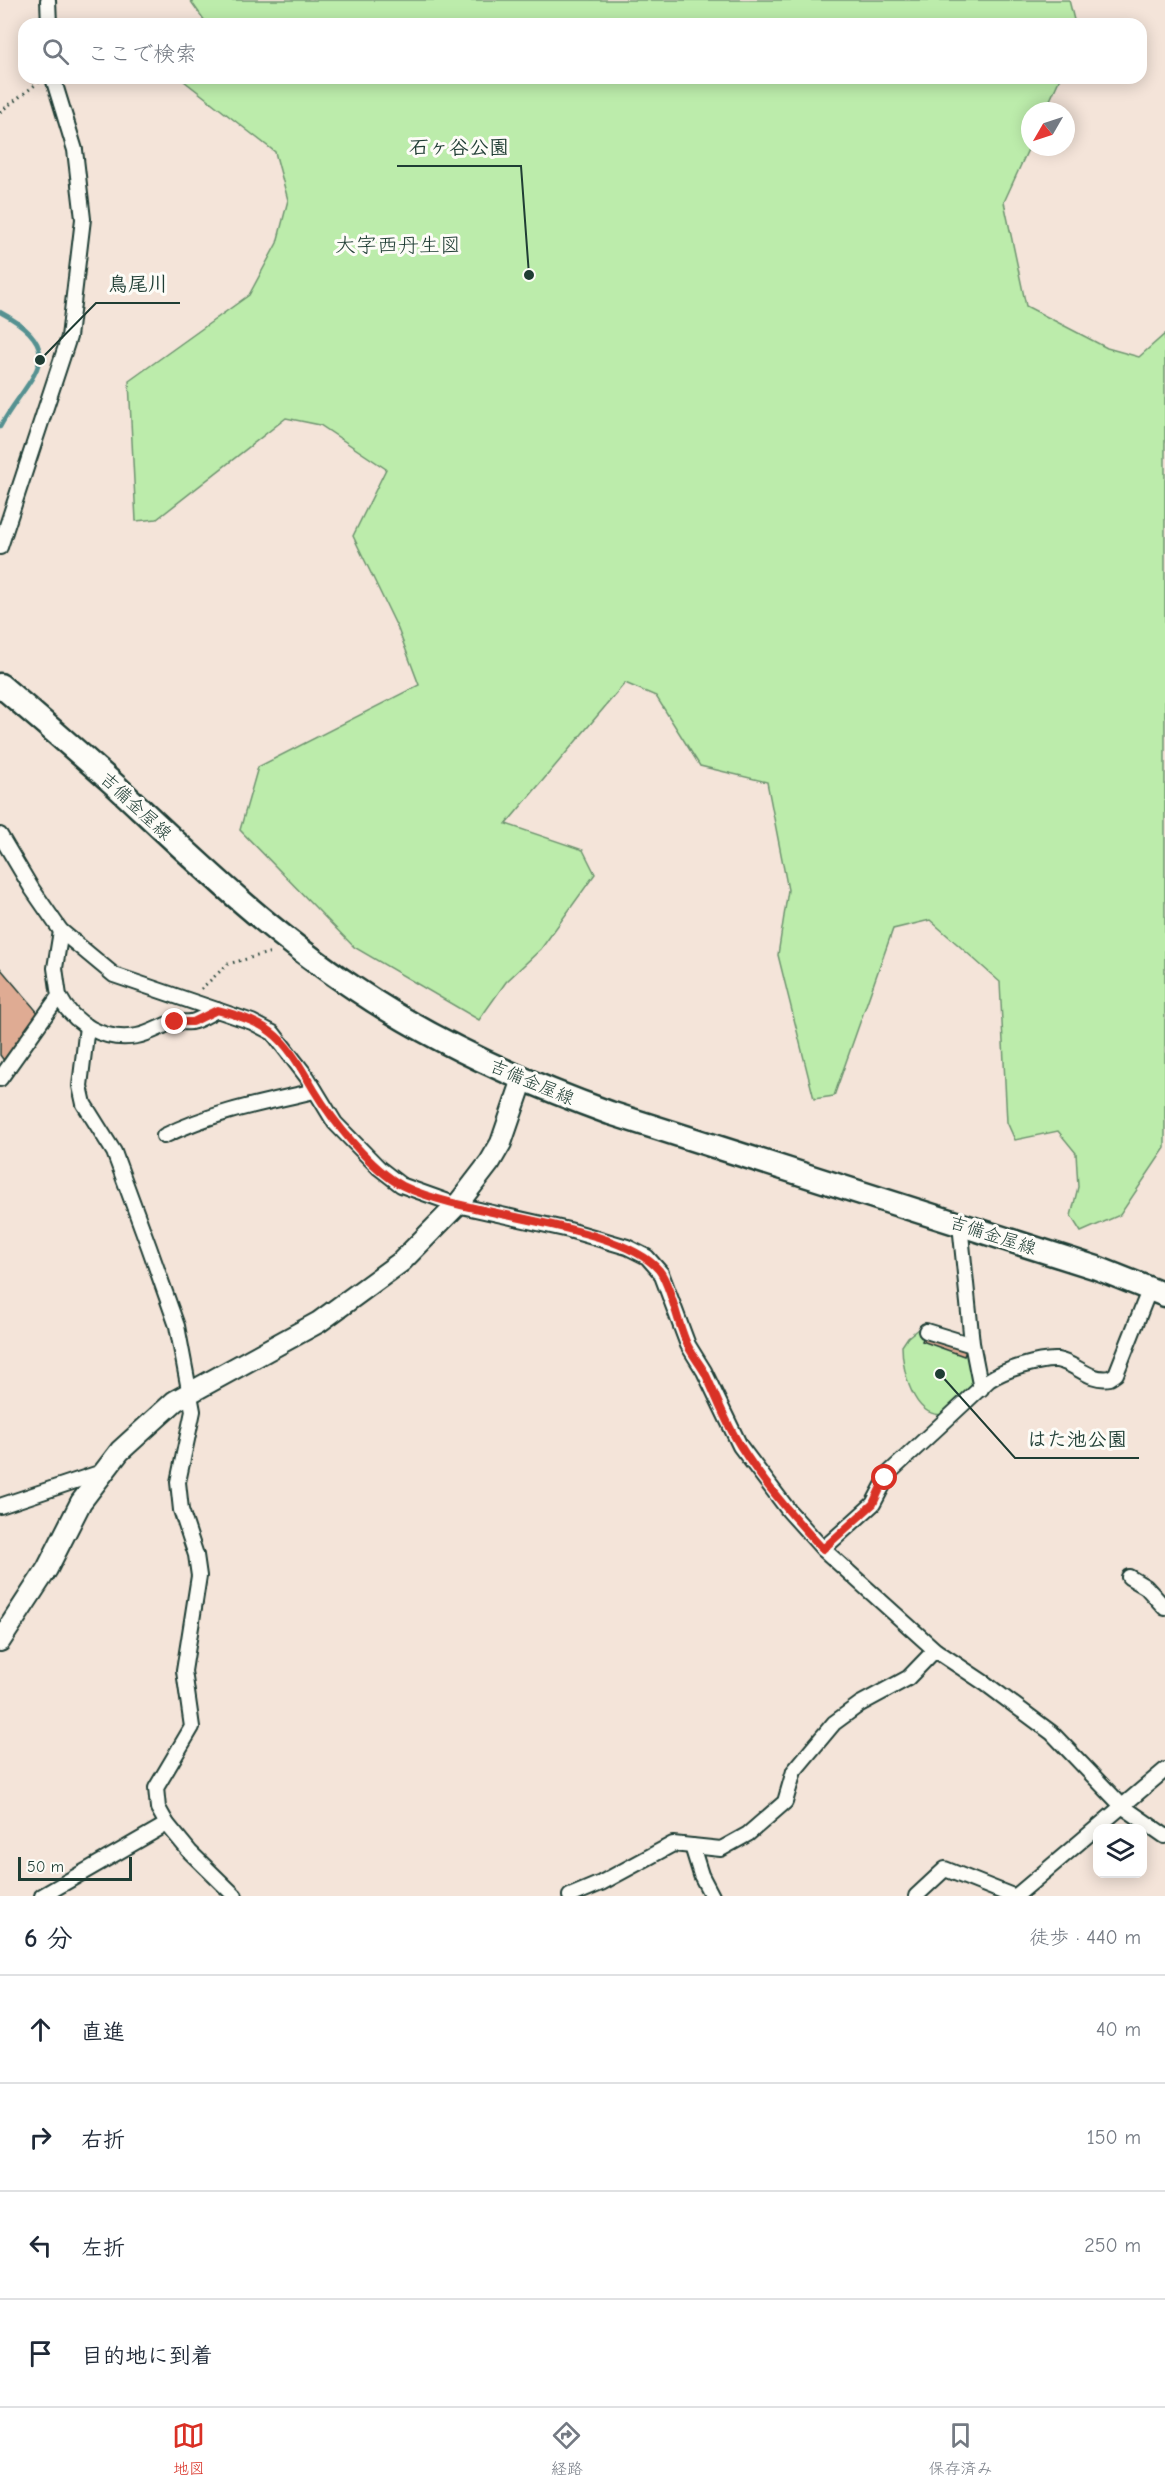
<!DOCTYPE html>
<html lang="ja">
<meta charset="utf-8">
<style>
body{margin:0;font-family:"Comic Neue","Klee One",sans-serif;background:#f6f6f7;color:#1f2937}
.controls{position:absolute;right:18px;bottom:18px;display:grid;overflow:hidden;border-radius:12px;box-shadow:0 3px 15px #0003}
.controls button{width:54px;height:54px;display:grid;place-items:center;padding:0;border:0;border-bottom:2px solid #e0e1e3;background:#fff;color:#1f2937;font:30px sans-serif}
.compass{position:absolute;left:1021px;top:102px;width:54px;height:54px;border-radius:50%;background:#fff;box-shadow:0 3px 15px #0003;rotate:231deg}
.scale{position:absolute;left:18px;bottom:15px;width:114px;box-sizing:border-box;padding-left:6px;border:3px solid #1f3d34;border-top:0;font-size:16px;line-height:21px;white-space:nowrap;color:#1f3d34;-webkit-text-stroke:4px #fdfcf7;paint-order:stroke}
.stop{position:absolute;width:18px;height:18px;margin:-14px;border:4px solid #d93025;border-radius:50%;background:#fff}
.stop.end{background:#d93025;border-color:#fff;box-shadow:0 2px 6px #0008}
.list{margin:0;padding:0;list-style:none}
h2{display:flex;justify-content:space-between;align-items:center;height:78px;margin:0;padding:0 24px;font-size:26px}
h2 small{font-size:20px;font-weight:400;color:#747a83}
.list li{display:grid;grid-template-columns:39px 1fr auto;gap:18px;align-items:center;box-sizing:border-box;height:108px;padding:0 24px;border-top:2px solid #e0e1e3}
.list b{display:block;font-size:22px;white-space:nowrap}
.list em{font-size:20px;font-style:normal;color:#747a83}
.icon{flex:none;width:33px;height:33px;fill:none;stroke:currentColor;stroke-width:2;stroke-linecap:round;stroke-linejoin:round}
.map{position:relative;flex:none;width:1165px;height:1896px;overflow:hidden}
.search{position:absolute;background:#fff;box-shadow:0 3px 15px #0003;left:18px;right:18px;top:18px;height:66px;display:flex;align-items:center;gap:15px;box-sizing:border-box;padding:0 21px;border-radius:18px;color:#747a83;font-size:22px}
.sheet{height:510px;background:#fff}
nav{display:flex;justify-content:space-around;align-items:center;box-sizing:border-box;height:84px;border-top:2px solid #e0e1e3;background:#fff;font-size:16px;color:#747a83}
nav a{display:grid;justify-items:center;gap:3px}
nav .on{color:#d93025}
.map>svg:first-child{display:block}
.green{fill:#bcecab;stroke:#6e9470;stroke-width:1.5}
.lines{fill:none;stroke-linecap:round;stroke-linejoin:round}
.stream{stroke:#549191;stroke-width:4.5}
.building{fill:#dfab93;stroke:#1f3d34;stroke-width:1.5}
.street-casing{stroke:#1f3d34;stroke-width:18}
.secondary-casing{stroke:#1f3d34;stroke-width:24}
.primary-casing{stroke:#1f3d34;stroke-width:27}
.path{stroke:#1f3d34;stroke-width:3;stroke-dasharray:1.5 4.5;stroke-linecap:butt}
.street{stroke:#fdfcf7;stroke-width:14}
.secondary{stroke:#fdfcf7;stroke-width:20}
.primary{stroke:#fdfcf7;stroke-width:22}
.route{stroke:#d93025;stroke-width:8}
.labels{text-anchor:middle;stroke-width:6;stroke-linejoin:round;paint-order:stroke}
.street-label{font-size:18px;fill:#1f3d34;stroke:#fdfcf7}
.quarter-label{font-size:21px;fill:#1f3d34;stroke:#fdfcf7}
.leader{fill:none;stroke:#1f3d34;stroke-width:2}
.callout-dot{fill:#1f3d34;stroke:#fdfcf7;stroke-width:2}
.callout-label{font-size:20px;text-anchor:middle;font-weight:bold;fill:#1f3d34;stroke:#fdfcf7;stroke-width:6;stroke-linejoin:round;paint-order:stroke}
</style>
<div class="map">
<svg width="1165" height="1896" viewBox="0 0 1165 1896">
<rect width="100%" height="100%" fill="#f4e4d9"/>
<filter id="ink" filterUnits="userSpaceOnUse"><feTurbulence type="fractalNoise" baseFrequency=".0167" numOctaves="2"/><feDisplacementMap in="SourceGraphic" scale="12" xChannelSelector="R" yChannelSelector="G"/><feConvolveMatrix kernelMatrix="1 2 1 2 8 2 1 2 1" color-interpolation-filters="sRGB"/></filter>
<g filter="url(#ink)">
<!-- green -->
<g class="green">
<path d="M190,0H1069L1075,24H207Z"/>
<path d="M185,78H1060L1045,111H1030V145L1004,202L1026,306L1107,348L1139,357L1165,334V1148L1120,1215L1081,1232L1071,1216L1078,1187L1076,1153L1058,1131L1015,1140L1007,1122L1000,982L930,920L893,929L834,1096L814,1099L778,955L788,890L767,782L700,766L656,696L625,683L506,824L583,850L595,874L541,949L506,982L479,1020L354,947L240,830L258,767L419,685L398,629L353,536L386,469L320,425L286,418L157,519L136,521L129,381L249,295L277,243L288,200L275,152L184,81Z"/>
<path d="M923,1325L966,1338L973,1387L946,1414C913,1421 902,1369 902,1346L908,1337Z"/>
</g>
<g class="lines">
<!-- stream -->
<path class="stream" d="M0,312C75,352 26,378 0,427"/>
</g>
<!-- building -->
<g class="building">
<path d="M0,968L40,1015L5,1062L0,1055Z"/>
<path d="M925,1333L967,1348L964,1356L922,1341Z"/>
</g>
<g class="lines">
<defs>
<g id="street">
<path d="M48,0L49,24"/>
<path d="M0,547L69,337L83,219L75,150L53,78"/>
<path d="M0,835L32,889L61,931L114,975L252,1022L273,1033L307,1077L335,1123L379,1168L401,1185L457,1205L569,1230L627,1247L647,1257L661,1273L688,1345L704,1371L740,1446L789,1511L823,1549L935,1650L986,1684L1052,1733L1122,1806L1165,1836"/>
<path d="M59,996C73,1024 105,1042 137,1036C148,1034 158,1028 168,1024C175,1021 183,1023 191,1022C200,1020 208,1014 217,1010"/>
<path d="M87,1026L80,1086L84,1104L114,1152L149,1247L177,1326L193,1411L178,1482L181,1510L196,1555L199,1576L184,1671L192,1727L156,1788L158,1808L167,1824L190,1852L235,1896"/>
<path d="M0,1079L59,996L55,968L61,931"/>
<path d="M164,1136C213,1112 262,1103 315,1091"/>
<path d="M960,1224L972,1343L981,1389"/>
<path d="M926,1331L972,1345"/>
<path d="M0,1506L105,1471"/>
<path d="M823,1549L873,1504L890,1472L989,1380C1004,1370 1039,1359 1057,1360C1076,1363 1089,1382 1110,1378L1116,1374L1150,1288"/>
<path d="M1129,1577L1146,1587L1165,1608"/>
<path d="M692,1846L701,1875L712,1896"/>
<path d="M42,1896L167,1824"/>
<path d="M570,1896L601,1883L673,1844L721,1849L748,1834L785,1802L794,1771L834,1723L860,1704L908,1678L935,1650"/>
<path d="M916,1896L945,1869L1013,1896"/>
<path d="M1016,1896L1165,1770"/>
</g>
<path id="secondary" d="M0,1641L47,1569L81,1502L120,1451L175,1401L319,1322L401,1262L457,1205L490,1162L501,1143L523,1079"/>
<path id="primary" d="M0,685C39,718 78,752 116,786C192,857 266,930 354,988C432,1041 521,1081 610,1113L1097,1268L1165,1295"/>
</defs>
<!-- street casing -->
<use href="#street" class="street-casing"/>
<!-- secondary casing -->
<use href="#secondary" class="secondary-casing"/>
<!-- primary casing -->
<use href="#primary" class="primary-casing"/>
<!-- path -->
<g class="path">
<path d="M0,112L39,82"/>
<path d="M201,989L228,964L272,952"/>
</g>
<!-- street -->
<use href="#street" class="street"/>
<!-- secondary -->
<use href="#secondary" class="secondary"/>
<!-- primary -->
<use href="#primary" class="primary"/>
</g>
</g>
<g class="lines" filter="url(#ink)">
<!-- route -->
<path class="route" d="M175,1022H193L217,1010C234,1014 257,1021 271,1032C290,1046 302,1070 314,1090C332,1120 371,1170 403,1186C465,1217 619,1223 659,1270C671,1285 678,1326 688,1346C693,1356 700,1364 705,1373C717,1398 726,1424 741,1447C764,1484 793,1517 823,1549L873,1504L885,1478"/>
</g>
<g class="labels">
<!-- street labels -->
<g class="street-label">
<text transform="translate(136 806) rotate(43)" y="6">吉備金屋線</text>
<text transform="translate(532 1082) rotate(23)" y="6">吉備金屋線</text>
<text transform="translate(993 1235) rotate(18)" y="6">吉備金屋線</text>
</g>
<!-- quarter labels -->
<g class="quarter-label">
<text x="398" y="252">大字西丹生図</text>
</g>
</g>
<!-- callouts -->
<path class="leader" d="M529 275L521 166H397M40 360L96 303H180M940 1374L1015 1458H1139"/>
<g class="callout-dot">
<circle cx="529" cy="275" r="6"/>
<circle cx="40" cy="360" r="6"/>
<circle cx="940" cy="1374" r="6"/>
</g>
<g class="callout-label">
<text x="459" y="154">石ヶ谷公園</text>
<text x="138" y="291">鳥尾川</text>
<text x="1077" y="1446">はた池公園</text>
</g>
</svg>
<div class="controls">
<button><svg class="icon" aria-label="layers" viewBox="0 0 24 24"><path d="M12 4l9 5-9 5-9-5zM3 14l9 5 9-5"/></svg></button>
</div>
<svg class="compass" viewBox="-18 -18 36 36"><path d="M0-13l5 13h-10z" fill="#e53935"/><path d="M0 13l5-13h-10z" fill="#747a83"/></svg>
<div class="scale">50 m</div>
<div class="stop" style="left:885px;top:1478px"></div>
<div class="stop end" style="left:175px;top:1022px"></div>
<div class="search"><svg class="icon" aria-label="search" viewBox="0 0 24 24"><circle cx="10" cy="10" r="6"/><path d="M15 15l6 6"/></svg>ここで検索</div>
</div>
<section class="sheet">
<h2>6 分<small>徒歩 · 440 m</small></h2>
<ul class="list">
<li><svg class="icon" aria-label="ahead" viewBox="0 0 24 24"><path d="M12 20V5M6 11l6-6 6 6"/></svg><div><b>直進</b></div><em>40 m</em></li>
<li><svg class="icon" aria-label="right" viewBox="0 0 24 24"><path d="M7 20v-9h11M14 6l5 5-5 5"/></svg><div><b>右折</b></div><em>150 m</em></li>
<li><svg class="icon" aria-label="left" viewBox="0 0 24 24"><path d="M17 20v-9H6M10 6l-5 5 5 5"/></svg><div><b>左折</b></div><em>250 m</em></li>
<li><svg class="icon" aria-label="arrive" viewBox="0 0 24 24"><path d="M6 21V4h12l-3 4 3 4H6"/></svg><div><b>目的地に到着</b></div></li>
</ul>
</section>
<nav>
<a class="on"><svg class="icon" aria-label="map" viewBox="0 0 24 24"><path d="M3 6l6-2 6 2 6-2v14l-6 2-6-2-6 2zM9 4v14M15 6v14"/></svg>地図</a>
<a><svg class="icon" aria-label="directions" viewBox="0 0 24 24"><path d="M12 3l9 9-9 9-9-9zM9 14v-3h6M13 9l2 2-2 2"/></svg>経路</a>
<a><svg class="icon" aria-label="saved" viewBox="0 0 24 24"><path d="M7 4h10v16l-5-4-5 4z"/></svg>保存済み</a>
</nav>
